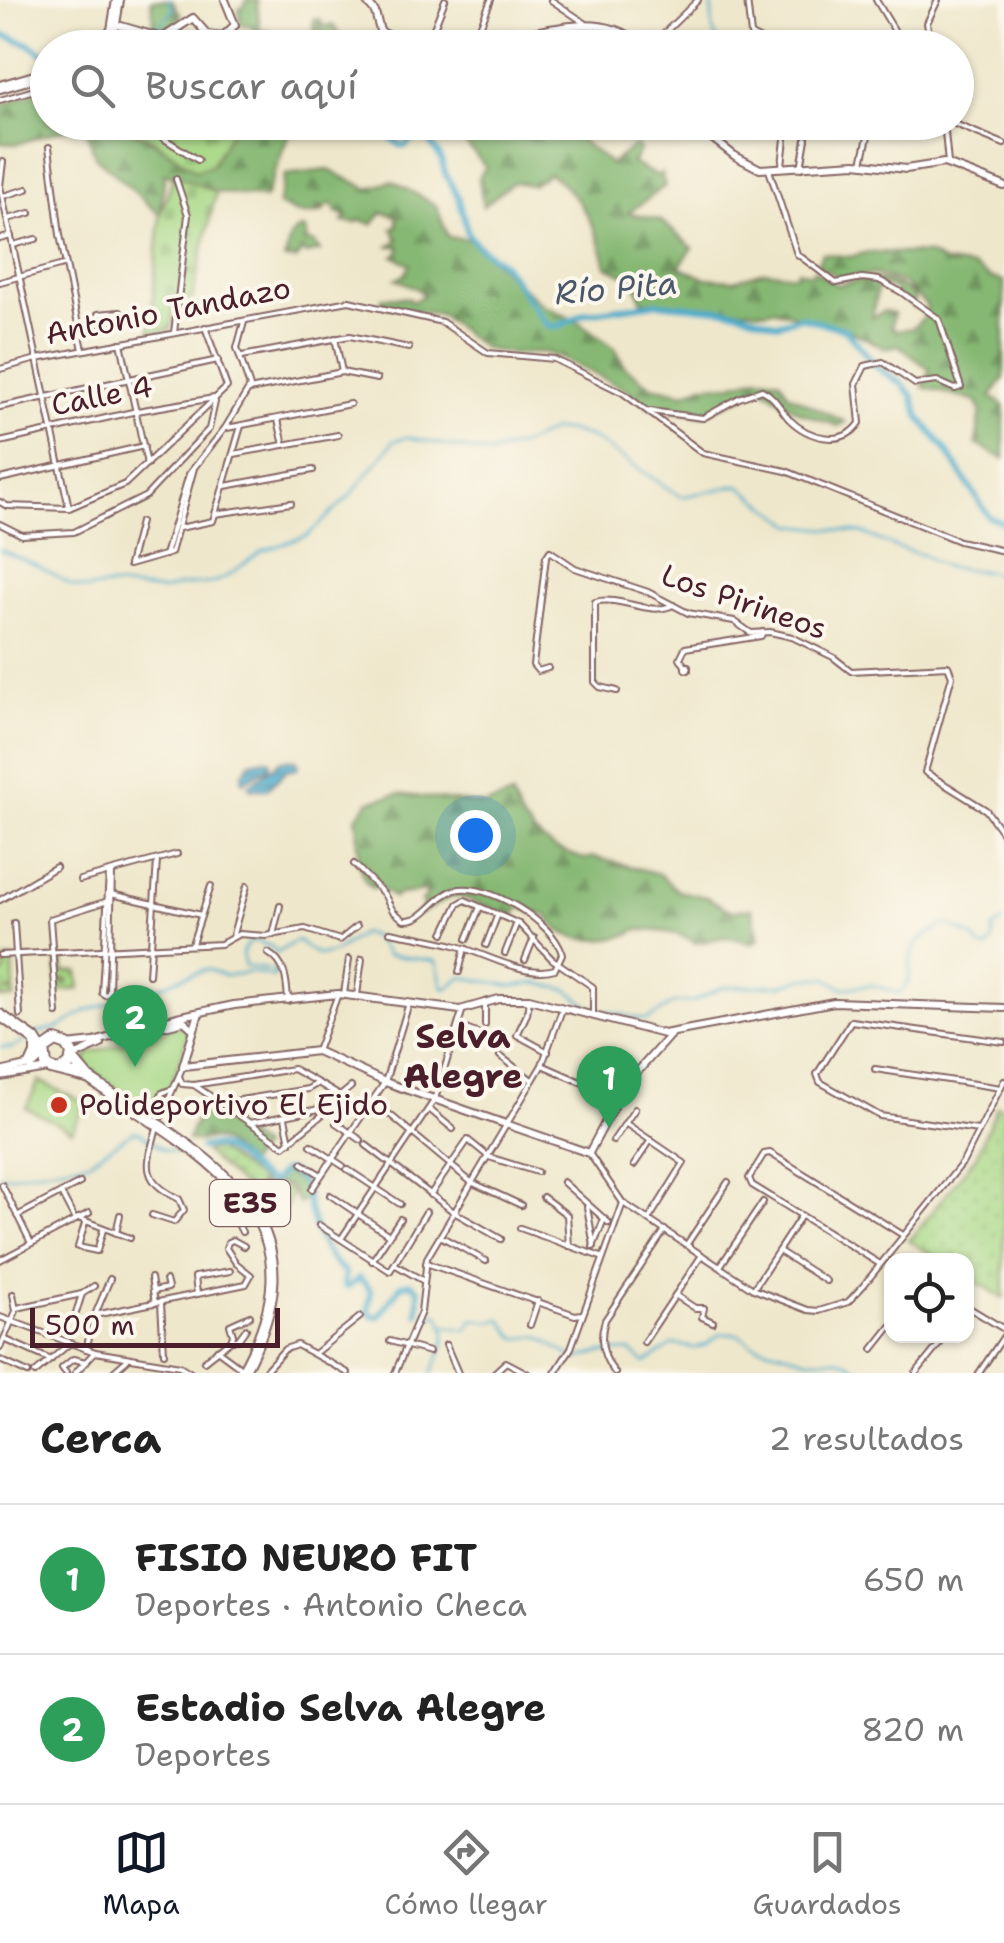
<!DOCTYPE html>
<html lang="es">
<meta charset="utf-8">
<style>
body{margin:0;font-family:"Shantell Sans",sans-serif;background:#f6f6f6;color:#222}
.controls{position:absolute;right:30px;bottom:30px;display:grid;overflow:hidden;border-radius:20px;box-shadow:0 2px 8px #0004}
.controls button{width:90px;height:90px;display:grid;place-items:center;padding:0;border:0;border-bottom:2px solid #e0e0e0;background:#fff;color:#222;font:50px sans-serif}
.scale{position:absolute;left:30px;bottom:25px;width:250px;box-sizing:border-box;padding-left:10px;border:5px solid #4a1f2b;border-top:0;font-size:28px;line-height:35px;white-space:nowrap;color:#4a1f2b;-webkit-text-stroke:8px #fbf7ec;paint-order:stroke}
.you{position:absolute;left:475px;top:835px;width:35px;height:35px;margin:-25px;border:8px solid #fff;border-radius:50%;background:#1a73e8;box-shadow:0 0 0 15px #1a73e833}
.badge{display:grid;place-items:center;width:65px;height:65px;border-radius:50%;background:#111827;color:#fff;font-size:32px;font-weight:700}
.pin{position:absolute;translate:-50% -82px;filter:drop-shadow(0 2px 5px #0008)}
.pin::after{content:'';position:absolute;top:52px;width:35px;height:30px;background:inherit;clip-path:polygon(0 0,100% 0,50% 100%)}
.list{margin:0;padding:0;list-style:none}
h2{display:flex;justify-content:space-between;align-items:center;height:130px;margin:0;padding:0 40px;font-size:42px}
h2 small{font-size:32px;font-weight:400;color:#767676}
.list li{display:grid;grid-template-columns:65px 1fr auto;gap:30px;align-items:center;box-sizing:border-box;height:150px;padding:0 40px;border-top:2px solid #e0e0e0}
.list b{display:block;font-size:38px;white-space:nowrap}
.list p{margin:0;font-size:32px;white-space:nowrap;color:#767676}
.list em{font-size:32px;font-style:normal;color:#767676}
.icon{flex:none;width:55px;height:55px;fill:none;stroke:currentColor;stroke-width:2;stroke-linecap:round;stroke-linejoin:round}
.map{position:relative;flex:none;width:1004px;height:1373px;overflow:hidden}
.search{position:absolute;background:#fff;box-shadow:0 2px 8px #0004;left:30px;right:30px;top:30px;height:110px;display:flex;align-items:center;gap:25px;box-sizing:border-box;padding:0 35px;border-radius:55px;color:#767676;font-size:38px}
.sheet{height:430px;background:#fff}
nav{display:flex;justify-content:space-around;align-items:center;box-sizing:border-box;height:140px;border-top:2px solid #e0e0e0;background:#fff;font-size:28px;color:#767676}
nav a{display:grid;justify-items:center;gap:5px}
nav .on{color:#111827}
.map>svg:first-child{display:block}
.grass{fill:url(#grass-dots);stroke:#797c58;stroke-width:2.5}
.forest{fill:url(#forest-firs);stroke:#686c4f;stroke-width:2.5}
.cemetery{fill:url(#cemetery-stones);stroke:#797c58;stroke-width:2.5}
.pitch{fill:#a8d886;stroke:#797c58;stroke-width:2.5}
.water{fill:url(#water-rules);stroke:#4c667c;stroke-width:2.5}
.lines{fill:none;stroke-linecap:round;stroke-linejoin:round}
.stream{stroke:#4dadcc;stroke-width:2.5}
.river{stroke:#4dadcc;stroke-width:6}
.street-casing{stroke:#846563;stroke-width:8}
.secondary-casing{stroke:#846563;stroke-width:10}
.highway-casing{stroke:#846563;stroke-width:14}
.street{stroke:#fff;stroke-width:4}
.secondary{stroke:#fff;stroke-width:6}
.highway{stroke:#fff;stroke-width:10}
.poi-dot{fill:#c8321e;stroke:#fbf7ec;stroke-width:4}
.labels{text-anchor:middle;stroke-width:8;stroke-linejoin:round;paint-order:stroke}
.shield{fill:#fbf7ec;stroke:#7f6065;stroke-width:2.5}
.shield-label{font-size:28px;font-weight:bold;fill:#4a1f2b}
.street-label{font-size:30px;fill:#4a1f2b;stroke:#fbf7ec}
.poi-label{font-size:30px;fill:#4a1f2b;stroke:#fbf7ec;text-anchor:start}
.water-label{font-size:32px;font-style:italic;fill:#4b586b;stroke:#fbf7ec}
.quarter-label{font-size:35px;font-weight:bold;fill:#4a1f2b;stroke:#fbf7ec}
</style>
<div class="map">
<svg width="1004" height="1373" viewBox="0 0 1004 1373">
<defs>
<pattern id="grass-dots" width="8" height="8" patternUnits="userSpaceOnUse" patternTransform="scale(2.5)"><rect width="8" height="8" fill="#a8d886"/><path d="M2 2h.1M6 6h.1" fill="none" stroke="#92b974" stroke-width="1.8" stroke-linecap="round"/></pattern>
<pattern id="forest-firs" width="22" height="20" patternUnits="userSpaceOnUse" patternTransform="scale(2.5)"><rect width="22" height="20" fill="#86b873"/><path d="M5 1l3.5 6h-7zM16 11l3.5 6h-7z" fill="#70955f"/></pattern>
<pattern id="cemetery-stones" width="16" height="16" patternUnits="userSpaceOnUse" patternTransform="scale(2.5)"><rect width="16" height="16" fill="#a8d886"/><path d="M2 7V4a2 2 0 0 1 4 0v3zM10 15v-3a2 2 0 0 1 4 0v3z" fill="#92b974"/></pattern>
<pattern id="water-rules" width="6" height="5" patternUnits="userSpaceOnUse" patternTransform="scale(2.5)"><rect width="6" height="5" fill="#4dadcc"/><path d="M0 2.5h6" fill="none" stroke="#428ca6"/></pattern>
</defs>
<rect width="100%" height="100%" fill="#fbf7ec"/>
<filter id="ink" filterUnits="userSpaceOnUse"><feTurbulence type="fractalNoise" baseFrequency=".01" numOctaves="2"/><feDisplacementMap in="SourceGraphic" scale="20" xChannelSelector="R" yChannelSelector="G"/><feConvolveMatrix kernelMatrix="1 2 1 2 8 2 1 2 1" color-interpolation-filters="sRGB"/></filter>
<filter id="wash" filterUnits="userSpaceOnUse"><feTurbulence type="fractalNoise" baseFrequency=".0048" numOctaves="4" result="noise"/><feDisplacementMap in="SourceGraphic" scale="40" xChannelSelector="R" yChannelSelector="G"/><feGaussianBlur stdDeviation="2.25" result="paint"/><feColorMatrix in="noise" values="0 0 0 0 0 0 0 0 0 0 0 0 0 0 0 0 0 1.4 0 .05"/><feComposite in="paint" operator="in"/></filter>
<g filter="url(#wash)">
<rect width="100%" height="100%" fill="#efe7cb"/>
<!-- grass -->
<g class="grass">
<path d="M57,957H63L64,971L60,972L78,971L80,989L58,991V982L68,983L67,979L57,980Z"/>
<path d="M6,959H13L14,990L4,991L14,992V998H0V974L5,973Z"/>
<path d="M997,1106L1004,1108V1298L967,1276L966,1260H941L909,1241L976,1156Z"/>
<path d="M216,1149L258,1179L259,1185L250,1193L204,1152Z"/>
<path d="M281,1185L291,1193L287,1206L260,1211L252,1196Z"/>
</g>
<!-- forest -->
<g class="forest">
<path d="M151,0H171L181,15L169,31L154,37L149,32L154,22Z"/>
<path d="M247,0H257L260,31H270L272,35L274,32L287,41L284,47H250L267,44L253,36L255,26L241,25L239,9L243,8Z"/>
<path d="M319,19L322,23L318,27L333,25L347,47H318V39L327,42L322,34L314,31L313,20Z"/>
<path d="M47,87L48,122L83,123L17,144L0,143V105Z"/>
<path d="M278,122L292,126L265,198L216,192L165,173L160,215L95,156L84,123C133,122 157,143 196,171L212,165L235,123Z"/>
<path d="M453,123H510L518,131L519,138L569,131L610,164L636,145L640,149L632,163L657,176L661,173L665,186L628,213L660,220L693,248L679,266L704,278L735,280L764,271L796,275L798,270L811,274L814,270L837,285C867,278 890,275 914,296V307L896,294L895,289L878,284L872,318L884,311L894,313L891,327L897,331L913,328L927,314L926,305L904,283L874,274L842,279L817,265L822,253L850,257L868,252L928,254L945,263L974,267L991,278L1004,281V378L991,397L1004,405V459L976,444L981,411L976,401L923,387L930,370L899,345L885,348L853,332L773,309L765,311L642,301L635,280L607,267C599,231 580,194 549,173L532,185L513,182L483,206L479,177L486,167L454,130Z"/>
<path d="M328,170L369,189L392,181L436,205L448,237L469,239L544,306L576,320L616,349L624,366L652,386L685,393L703,385L732,384L758,377L779,379L789,394L845,422L838,426L799,412L762,387L703,415L649,406L627,390L559,357L544,352L513,354L483,348L441,315L385,305L381,300L385,297L409,298L412,302L424,295L415,287L396,279L406,274L410,264L394,256L400,252L399,246H390L398,240L392,228L397,227V216L382,212L373,224L360,220L356,223L343,222L347,215L336,213L333,204L323,208L318,205L316,209L324,211C306,218 295,213 278,205L285,175Z"/>
<path d="M302,229L305,230L307,238L305,242L315,243L320,251L305,254L302,250L296,260L284,259C291,248 283,235 302,229Z"/>
<path d="M398,794L485,805L512,796L520,817L533,832L553,848L584,859L594,857L659,874L678,891L706,897L732,911L752,908L759,939L751,944C723,932 721,939 695,943C681,932 659,931 642,930C627,929 640,932 627,935C602,943 560,943 548,916L519,907L514,917L461,897H451L415,916L424,906L421,901L426,898L427,891L399,894L394,898L379,887L372,888C352,872 361,840 356,817L370,801Z"/>
<path d="M202,1106L261,1147L248,1164C238,1156 225,1141 212,1139C202,1138 198,1144 187,1140Z"/>
<path d="M284,1172L302,1183L308,1196L298,1204L290,1187L279,1183L261,1189V1180L274,1183Z"/>
</g>
<!-- cemetery -->
<g class="cemetery">
<path d="M115,123H235L212,165L196,171L154,140Z"/>
<path d="M174,175L216,192L192,299L175,300L171,329L150,333L160,215Z"/>
</g>
<!-- pitch -->
<g class="pitch">
<path d="M183,1024L189,1033L172,1083L149,1111L84,1065L88,1054Z"/>
<path d="M39,1081L85,1103L72,1131L26,1108Z"/>
</g>
<!-- water -->
<g class="water">
<path d="M266,759L270,761L269,767L243,782L242,774L251,762Z"/>
<path d="M282,760H296L299,765L296,769L286,771L267,789H251L249,785Z"/>
</g>
<g class="lines">
<!-- stream -->
<g class="stream">
<path d="M712,0C713,21 708,30 723,48"/>
<path d="M155,32L173,9L169,0"/>
<path d="M136,48L149,37"/>
<path d="M0,550L38,566L73,586L86,589L112,586L162,591L179,586"/>
<path d="M180,586L212,583L226,577L262,551L307,536L349,497L394,441L407,437L489,454L525,444L551,431L567,430L594,439L681,497L739,485L793,525L863,533L898,548L923,555L946,567L990,572L1004,579"/>
<path d="M36,1033L60,1027L86,1011L151,991L176,979L207,969L225,976L251,972L273,977L275,971L245,966L242,954L245,947L253,940L272,947L277,953L297,940C303,944 310,952 317,954C333,958 350,940 362,933L373,936L387,955L436,961L443,988H448L461,977L513,986L537,983L568,990L591,1008L647,1020L674,1003L692,1002L723,987L784,985L805,978H826L843,988L872,985L899,993C917,980 905,966 914,949C919,937 935,931 946,924L970,935L982,948H988L993,941V928L1004,922"/>
<path d="M0,1047L12,1048L29,1038"/>
<path d="M0,1177L87,1162L133,1132H139C152,1142 169,1157 186,1151"/>
<path d="M428,1319L438,1314C453,1334 441,1353 432,1373"/>
<path d="M445,1326L466,1330L473,1319L491,1322L501,1319C519,1340 507,1340 538,1336L575,1359L599,1353L630,1351L645,1363L674,1344L694,1348L706,1345L720,1334H737L752,1344L809,1359H836L850,1363L861,1373"/>
</g>
<!-- river -->
<g class="river">
<path d="M0,34L29,44L48,57"/>
<path d="M371,122L401,146H406L418,131H422L441,158L445,173L459,199L468,234L477,245L504,265L547,325L557,327L585,313L655,303L738,311L777,324L800,317L845,329L878,368L902,384L912,395L920,418L946,450L989,517L1004,523"/>
<path d="M201,1148C228,1138 246,1171 267,1181L273,1182L283,1170C309,1176 304,1195 311,1216C316,1234 328,1262 345,1272L344,1286L348,1287L360,1278L371,1291L368,1310L372,1316H379L401,1285L411,1283L419,1290L418,1314"/>
</g>
</g>
</g>
<g filter="url(#ink)">
<g class="lines">
<defs>
<g id="street">
<path d="M551,0L585,23"/>
<path d="M747,0L751,35L777,48"/>
<path d="M876,0L905,48"/>
<path d="M476,37L491,0"/>
<path d="M430,38L445,0"/>
<path d="M624,48L633,37"/>
<path d="M649,48L698,0"/>
<path d="M889,48L896,34"/>
<path d="M931,48L927,23L938,0"/>
<path d="M0,100L48,86"/>
<path d="M120,122L155,133L198,160"/>
<path d="M539,122L545,129"/>
<path d="M849,122L867,132"/>
<path d="M944,122L948,163"/>
<path d="M950,122L1004,144"/>
<path d="M49,147L60,235L83,350"/>
<path d="M3,162L0,186L69,508"/>
<path d="M862,163L869,132L880,122"/>
<path d="M782,165L787,122"/>
<path d="M801,168L806,139"/>
<path d="M3,196L27,189"/>
<path d="M8,219L30,213"/>
<path d="M0,239L11,236"/>
<path d="M13,245L36,239"/>
<path d="M0,282L63,265"/>
<path d="M80,327L120,320V312L98,314L99,323"/>
<path d="M174,333L188,215L176,179"/>
<path d="M335,338L342,372"/>
<path d="M121,343L147,464"/>
<path d="M242,356L350,336L409,348"/>
<path d="M0,369L37,359L349,301L442,322L488,353L554,359L623,393L703,453L786,471L959,541L1004,551"/>
<path d="M249,390L342,372L377,379"/>
<path d="M0,407L218,360"/>
<path d="M650,411L703,418L739,398L762,390C775,396 780,409 789,419C808,438 843,448 860,423L856,384L865,366L883,362L915,384L937,381L955,389L961,387L939,319L901,292L879,280L862,278L836,283L797,254L769,170"/>
<path d="M278,420L284,445"/>
<path d="M227,428L350,404"/>
<path d="M0,442L137,411L214,398L215,402L209,429L146,496L74,532L22,535L0,524"/>
<path d="M234,454L338,435"/>
<path d="M0,479L144,446"/>
<path d="M225,486L313,470"/>
<path d="M0,502L7,506L69,508L125,484L227,387L205,327"/>
<path d="M215,514L291,503"/>
<path d="M140,522L129,565L171,553L194,468"/>
<path d="M179,528L213,521L241,426"/>
<path d="M165,555L189,474L225,428L250,387L237,348L244,322"/>
<path d="M685,666L680,658L685,648L761,636L763,632"/>
<path d="M688,666V670L685,669V666Z"/>
<path d="M548,668L538,671L533,665L546,557L550,551L575,568L648,592L688,613L734,621L751,633L770,632L792,637L833,657L851,671L948,666L952,676L925,772L986,810L1004,835"/>
<path d="M617,691L600,687L595,682V602C621,595 649,617 673,605"/>
<path d="M354,864L384,894L393,911L404,920C425,922 435,895 455,890C486,881 555,923 562,954L555,969C525,978 484,953 454,945C433,939 411,936 390,932"/>
<path d="M109,873L102,993L105,995L109,993L112,872"/>
<path d="M80,880L177,854"/>
<path d="M111,894L201,915"/>
<path d="M0,900L56,867"/>
<path d="M14,923L20,1015"/>
<path d="M444,933L458,904L465,900L519,924L552,959L593,987V1014"/>
<path d="M233,934L247,886"/>
<path d="M273,935L280,906"/>
<path d="M467,939L480,907"/>
<path d="M192,944L211,886"/>
<path d="M486,945L498,914"/>
<path d="M268,953C286,963 287,982 288,1001"/>
<path d="M505,953L516,925"/>
<path d="M0,955L221,944L239,934L266,936L305,929L340,940L357,926"/>
<path d="M525,960L534,938"/>
<path d="M459,972L465,948"/>
<path d="M149,975L157,861"/>
<path d="M344,994L349,959"/>
<path d="M357,995L362,959"/>
<path d="M529,999L527,1014L517,1035L548,1052"/>
<path d="M57,1013L50,919L108,901"/>
<path d="M485,1025V1002"/>
<path d="M460,1027L490,1038"/>
<path d="M317,1051L338,994"/>
<path d="M500,1056L532,1080"/>
<path d="M542,1065L617,1098"/>
<path d="M875,1069L1001,1088"/>
<path d="M179,1076L182,1084L194,1085L293,1069L318,1083"/>
<path d="M609,1078L622,1086"/>
<path d="M194,1085L284,1146L338,1102L340,1096L318,1083L308,1089L222,1103"/>
<path d="M340,1096L351,1087"/>
<path d="M141,1108L161,1117L183,1066"/>
<path d="M429,1109L453,1129"/>
<path d="M388,1113L471,1182L521,1205"/>
<path d="M151,1114L162,1093L172,1089"/>
<path d="M285,1118L290,1142"/>
<path d="M250,1123L329,1107"/>
<path d="M336,1123L361,1140"/>
<path d="M625,1123L684,1163L649,1219"/>
<path d="M978,1130L880,1116L820,1082L817,1074L851,1021L1004,1042"/>
<path d="M613,1141L635,1109"/>
<path d="M311,1145L343,1166"/>
<path d="M366,1145L454,1212L501,1239"/>
<path d="M589,1153L623,1203L753,1289L808,1310L819,1311L848,1302L863,1286L963,1162L1004,1081"/>
<path d="M302,1163L321,1175"/>
<path d="M634,1165L651,1140"/>
<path d="M347,1169L400,1204"/>
<path d="M563,1182L609,1223"/>
<path d="M2,1185L31,1243"/>
<path d="M231,1188L224,1197L242,1232"/>
<path d="M312,1189L385,1082L409,1003"/>
<path d="M61,1193L75,1220"/>
<path d="M330,1195L389,1235"/>
<path d="M430,1195L468,1140L489,1157L537,1172"/>
<path d="M543,1197L567,1215L569,1246"/>
<path d="M587,1207L594,1246"/>
<path d="M152,1215L174,1222L184,1210L179,1199C140,1180 146,1165 157,1128"/>
<path d="M17,1216L80,1183"/>
<path d="M78,1218L130,1238"/>
<path d="M85,1223L78,1247L97,1251L103,1230"/>
<path d="M319,1225L390,1271L426,1212"/>
<path d="M520,1228L601,1257"/>
<path d="M116,1233L120,1215"/>
<path d="M440,1236L486,1261"/>
<path d="M341,1239L435,1099L462,1012"/>
<path d="M687,1244L728,1182"/>
<path d="M593,1247L604,1219"/>
<path d="M779,1251L826,1281"/>
<path d="M0,1260L89,1213"/>
<path d="M372,1261L400,1219"/>
<path d="M426,1263L575,1315L582,1314"/>
<path d="M880,1264L752,1185L749,1178L764,1154L770,1153L903,1235"/>
<path d="M396,1265L422,1280"/>
<path d="M721,1265L763,1202"/>
<path d="M151,1278L155,1303"/>
<path d="M754,1288L801,1216"/>
<path d="M153,1291L168,1288L166,1280"/>
<path d="M197,1294L195,1277L230,1271"/>
<path d="M675,1295L695,1308H704L702,1317L713,1322"/>
<path d="M161,1303L164,1353"/>
<path d="M966,1306L1004,1329"/>
<path d="M17,1308L82,1294L94,1286"/>
<path d="M95,1315L246,1284L251,1275L236,1263L226,1248L228,1242L233,1240L244,1246"/>
<path d="M75,1316L82,1294"/>
<path d="M0,1317L95,1352L180,1366L191,1373"/>
<path d="M530,1325L538,1301"/>
<path d="M4,1339L51,1360"/>
<path d="M231,1340H238L246,1329"/>
<path d="M390,1341L429,1352"/>
<path d="M644,1342L702,1255"/>
<path d="M446,1345L458,1373"/>
<path d="M0,1348L16,1311L13,1294"/>
<path d="M86,1349L95,1315L110,1279"/>
<path d="M873,1349L892,1325"/>
<path d="M217,1350L240,1367"/>
<path d="M315,1353L360,1317"/>
<path d="M0,1360L28,1373"/>
<path d="M204,1361L231,1340L233,1335L230,1325L250,1316"/>
<path d="M35,1373L69,1344"/>
<path d="M66,1373L62,1368L73,1359L86,1362"/>
<path d="M75,1373L95,1352"/>
<path d="M112,1373L127,1360"/>
<path d="M263,1373L285,1349L297,1345L348,1373"/>
<path d="M395,1373L421,1312L427,1258L542,1065L563,1007"/>
<path d="M494,1373L506,1362L527,1373"/>
<path d="M555,1373L571,1348L623,1203"/>
<path d="M615,1373C602,1357 599,1339 605,1320L665,1230"/>
<path d="M714,1373H722"/>
<path d="M916,1373L946,1336"/>
<path d="M979,1373L1004,1336"/>
</g>
<g id="secondary">
<path d="M365,0L375,12L380,31C398,42 413,39 433,38C456,36 480,38 503,36C552,33 603,7 644,48"/>
<path d="M121,26L162,38L193,18L207,34L223,36L235,25L225,0"/>
<path d="M113,43L136,33"/>
<path d="M691,122L735,156L760,169L856,163L906,169L944,163L1004,186"/>
<path d="M199,1013L183,1066L317,1051L385,1082L589,1153L624,1087L670,1035"/>
<path d="M141,1032L184,1021L193,1029"/>
<path d="M67,1045L94,1042L177,1017L234,1005L338,994L460,1010L499,999H529L664,1034L834,1002L1004,1008"/>
<path d="M72,1057L101,1044"/>
<path d="M0,1072L35,1064L43,1056"/>
<path d="M0,1077L48,1069"/>
</g>
<g id="highway">
<path d="M99,48L113,30L118,0"/>
<path d="M0,87L48,73"/>
<path d="M0,1015L34,1039L43,1053"/>
<path d="M72,1059L88,1078C202,1157 333,1214 242,1373"/>
<path d="M31,1065L36,1054V1044"/>
<path d="M61,1070L70,1064L72,1053L67,1045L56,1041L44,1049L46,1065L51,1069L87,1078"/>
</g>
</defs>
<!-- street casing -->
<use href="#street" class="street-casing"/>
<!-- secondary casing -->
<use href="#secondary" class="secondary-casing"/>
<!-- highway casing -->
<use href="#highway" class="highway-casing"/>
<!-- street -->
<use href="#street" class="street"/>
<!-- secondary -->
<use href="#secondary" class="secondary"/>
<!-- highway -->
<use href="#highway" class="highway"/>
</g>
</g>
<!-- markers -->
<circle class="poi-dot" cx="59" cy="1105" r="10"/>
<g class="labels">
<!-- shield labels -->
<rect class="shield" x="210" y="1180" width="80" height="46" rx="8"/>
<g class="shield-label">
<text x="250" y="1213">E35</text>
</g>
<!-- street labels -->
<g class="street-label">
<text transform="translate(168 311) rotate(-11)" y="10">Antonio Tandazo</text>
<text transform="translate(102 396) rotate(-11)" y="10">Calle 4</text>
<text transform="translate(744 602) rotate(19)" y="10">Los Pirineos</text>
</g>
<!-- poi labels -->
<g class="poi-label">
<text x="79" y="1115">Polideportivo El Ejido</text>
</g>
<!-- water labels -->
<g class="water-label">
<text transform="translate(616 288) rotate(-5)" y="11">Río Pita</text>
</g>
<!-- quarter labels -->
<g class="quarter-label">
<text x="463" y="1048">Selva<tspan x="463" dy="40">Alegre</tspan></text>
</g>
</g>
</svg>
<div class="controls">
<button><svg class="icon" aria-label="locate" viewBox="0 0 24 24"><circle cx="12" cy="12" r="6"/><path d="M12 2v4M12 18v4M2 12h4M18 12h4"/></svg></button>
</div>
<div class="scale">500 m</div>
<div class="you"></div>
<div class="pin badge" style="left:609px;top:1128px;background:#2e9e5b">1</div>
<div class="pin badge" style="left:135px;top:1067px;background:#2e9e5b">2</div>
<div class="search"><svg class="icon" aria-label="search" viewBox="0 0 24 24"><circle cx="10" cy="10" r="6"/><path d="M15 15l6 6"/></svg>Buscar aquí</div>
</div>
<section class="sheet">
<h2>Cerca<small>2 resultados</small></h2>
<ul class="list">
<li><span class="badge" style="background:#2e9e5b">1</span><div><b>FISIO NEURO FIT</b><p>Deportes · Antonio Checa</p></div><em>650 m</em></li>
<li><span class="badge" style="background:#2e9e5b">2</span><div><b>Estadio Selva Alegre</b><p>Deportes</p></div><em>820 m</em></li>
</ul>
</section>
<nav>
<a class="on"><svg class="icon" aria-label="map" viewBox="0 0 24 24"><path d="M3 6l6-2 6 2 6-2v14l-6 2-6-2-6 2zM9 4v14M15 6v14"/></svg>Mapa</a>
<a><svg class="icon" aria-label="directions" viewBox="0 0 24 24"><path d="M12 3l9 9-9 9-9-9zM9 14v-3h6M13 9l2 2-2 2"/></svg>Cómo llegar</a>
<a><svg class="icon" aria-label="saved" viewBox="0 0 24 24"><path d="M7 4h10v16l-5-4-5 4z"/></svg>Guardados</a>
</nav>
